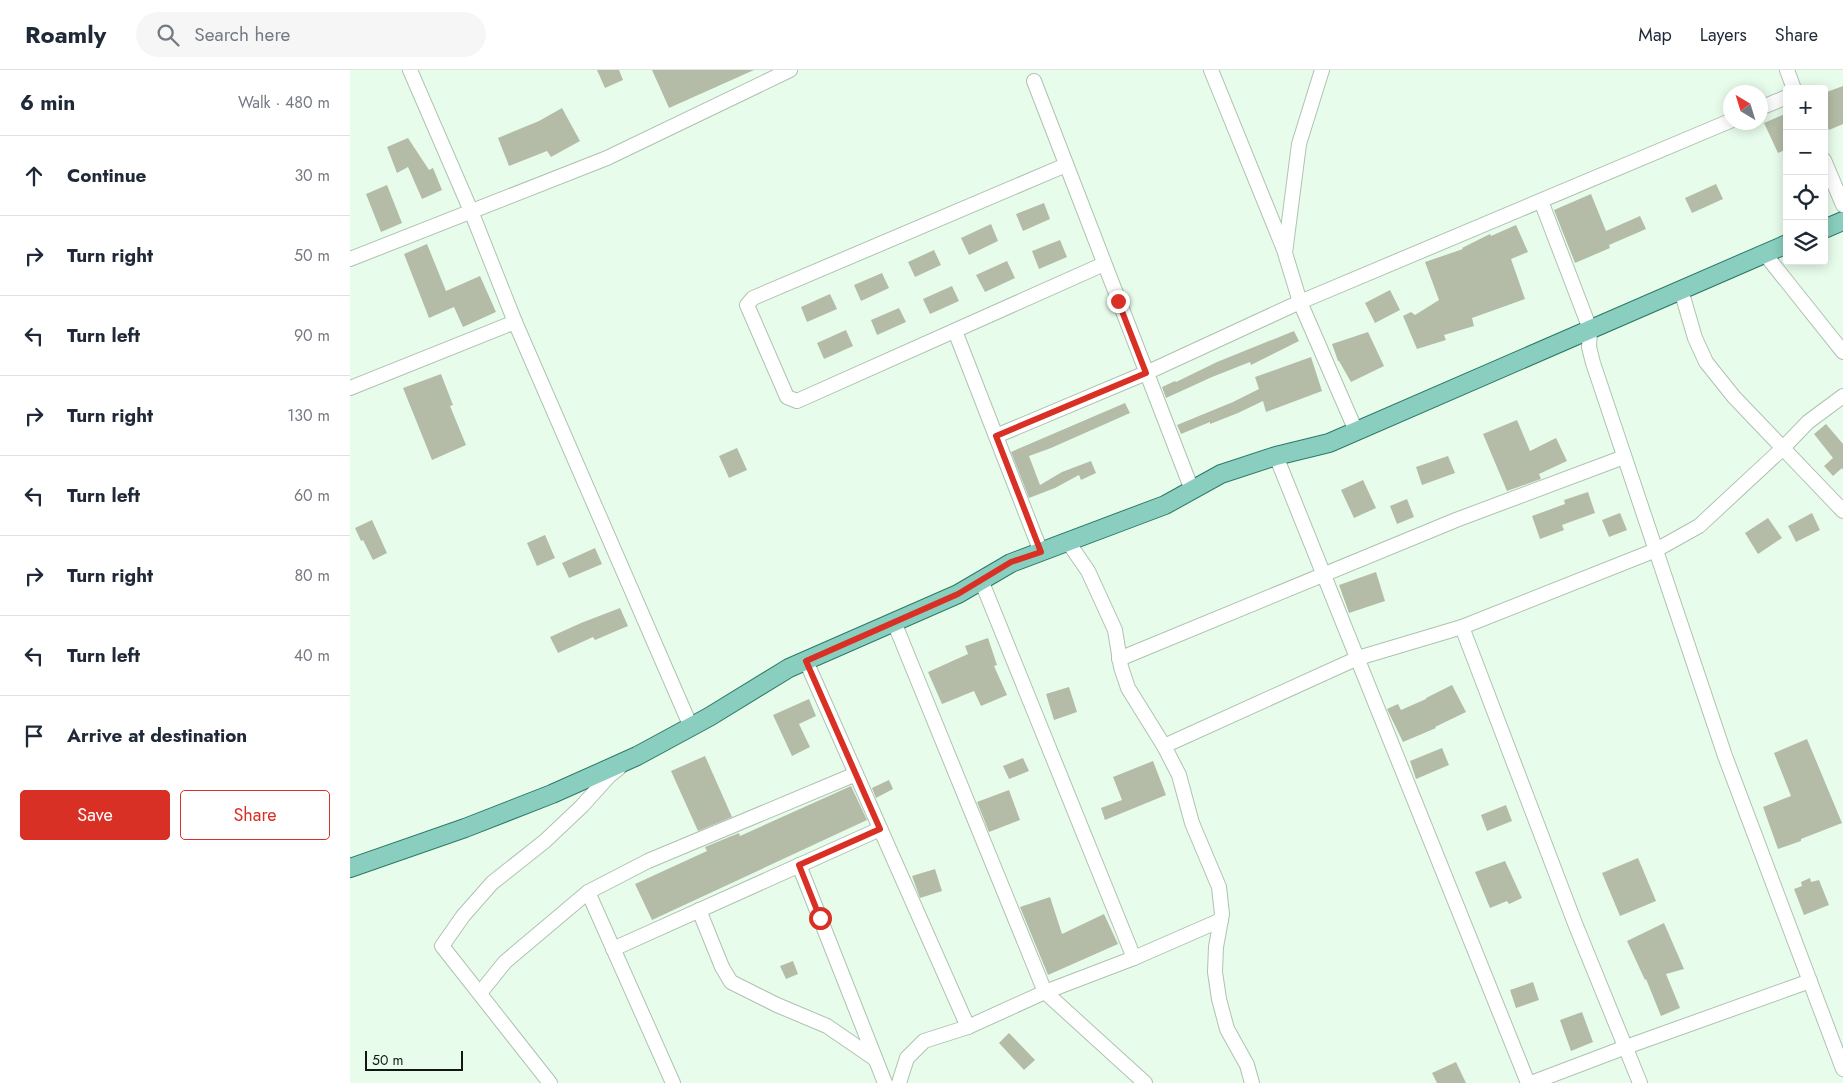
<!DOCTYPE html>
<meta charset="utf-8">
<style>
body{margin:0;font-family:Jost,sans-serif;background:#f6f6f7;color:#1f2937}
.controls{position:absolute;right:15px;top:15px;display:grid;overflow:hidden;border-radius:5px;box-shadow:0 2px 12px #0003}
.controls button{width:45px;height:45px;display:grid;place-items:center;padding:0;border:0;border-bottom:1px solid #e0e1e3;background:#fff;color:#1f2937;font:25px sans-serif}
.compass{position:absolute;left:1373px;top:15px;width:45px;height:45px;border-radius:50%;background:#fff;box-shadow:0 2px 12px #0003;rotate:322deg}
.scale{position:absolute;left:15px;bottom:12px;width:98px;box-sizing:border-box;padding-left:5px;border:2px solid #111812;border-top:0;font-size:14px;line-height:18px;white-space:nowrap;color:#111812;-webkit-text-stroke:4px #e8fceb;paint-order:stroke}
.stop{position:absolute;width:15px;height:15px;margin:-11px;border:4px solid #d93025;border-radius:50%;background:#fff}
.stop.end{background:#d93025;border-color:#fff;box-shadow:0 1px 5px #0008}
.list{margin:0;padding:0;list-style:none}
h2{display:flex;justify-content:space-between;align-items:center;height:65px;margin:0;padding:0 20px;font-size:21px}
h2 small{font-size:16px;font-weight:400;color:#747a83}
.list li{display:grid;grid-template-columns:32px 1fr auto;gap:15px;align-items:center;box-sizing:border-box;height:80px;padding:0 20px;border-top:1px solid #e0e1e3}
.list b{display:block;font-size:19px;white-space:nowrap}
.list em{font-size:16px;font-style:normal;color:#747a83}
.actions{display:flex;gap:10px;padding:15px 20px}
.actions a{flex:1;padding:11px 0;border:1px solid #d93025;border-radius:5px;text-align:center;font-size:18px;color:#d93025}
.actions .main{background:#d93025;color:#fff}
.icon{flex:none;width:28px;height:28px;fill:none;stroke:currentColor;stroke-width:2;stroke-linecap:round;stroke-linejoin:round}
.map{position:relative;flex:none;width:1493px;height:1013px;overflow:hidden}
header{display:flex;align-items:center;gap:30px;box-sizing:border-box;height:70px;padding:0 25px;background:#fff;border-bottom:1px solid #e0e1e3}
header strong{font-size:24px}
nav{display:flex;gap:28px;margin-inline-start:auto;font-size:18px}
.search{width:350px;height:45px;background:#f6f6f7;display:flex;align-items:center;gap:12px;box-sizing:border-box;padding:0 18px;border-radius:28px;color:#747a83;font-size:19px}
main{display:flex}
aside{flex:1;background:#fff}
.map>svg:first-child{display:block}
.building{fill:#b4bca7}
.lines{fill:none;stroke-linecap:round;stroke-linejoin:round}
.minor-casing{stroke:#afc2b2;stroke-width:16}
.major-casing{stroke:#2c7966;stroke-width:20}
.minor{stroke:#fff;stroke-width:14}
.major{stroke:#89cebe;stroke-width:18}
.route{stroke:#d93025;stroke-width:6}
</style>
<header>
<strong>Roamly</strong>
<div class="search"><svg class="icon" aria-label="search" viewBox="0 0 24 24"><circle cx="10" cy="10" r="6"/><path d="M15 15l6 6"/></svg>Search here</div>
<nav><a>Map</a><a>Layers</a><a>Share</a></nav>
</header>
<main>
<aside>
<h2>6 min<small>Walk · 480 m</small></h2>
<ul class="list">
<li><svg class="icon" aria-label="ahead" viewBox="0 0 24 24"><path d="M12 20V5M6 11l6-6 6 6"/></svg><div><b>Continue</b></div><em>30 m</em></li>
<li><svg class="icon" aria-label="right" viewBox="0 0 24 24"><path d="M7 20v-9h11M14 6l5 5-5 5"/></svg><div><b>Turn right</b></div><em>50 m</em></li>
<li><svg class="icon" aria-label="left" viewBox="0 0 24 24"><path d="M17 20v-9H6M10 6l-5 5 5 5"/></svg><div><b>Turn left</b></div><em>90 m</em></li>
<li><svg class="icon" aria-label="right" viewBox="0 0 24 24"><path d="M7 20v-9h11M14 6l5 5-5 5"/></svg><div><b>Turn right</b></div><em>130 m</em></li>
<li><svg class="icon" aria-label="left" viewBox="0 0 24 24"><path d="M17 20v-9H6M10 6l-5 5 5 5"/></svg><div><b>Turn left</b></div><em>60 m</em></li>
<li><svg class="icon" aria-label="right" viewBox="0 0 24 24"><path d="M7 20v-9h11M14 6l5 5-5 5"/></svg><div><b>Turn right</b></div><em>80 m</em></li>
<li><svg class="icon" aria-label="left" viewBox="0 0 24 24"><path d="M17 20v-9H6M10 6l-5 5 5 5"/></svg><div><b>Turn left</b></div><em>40 m</em></li>
<li><svg class="icon" aria-label="arrive" viewBox="0 0 24 24"><path d="M6 21V4h12l-3 4 3 4H6"/></svg><div><b>Arrive at destination</b></div></li>
</ul>
<div class="actions"><a class="main">Save</a><a>Share</a></div>
</aside>
<div class="map">
<svg width="1493" height="1013" viewBox="0 0 1493 1013">
<rect width="100%" height="100%" fill="#e8fceb"/>
<!-- building -->
<g class="building">
<path d="M247,0H269L273,10L255,18Z"/>
<path d="M302,0H404L319,38Z"/>
<path d="M1493,16V54L1479,60L1474,50V23Z"/>
<path d="M212,38L230,71L201,87L197,81L159,96L148,68L189,51Z"/>
<path d="M1437,43V79L1428,83L1414,53Z"/>
<path d="M58,68L79,100L83,98L92,120L72,129L58,97L47,103L37,77Z"/>
<path d="M1366,114L1373,129L1342,143L1335,128Z"/>
<path d="M37,115L52,153L31,162L16,124Z"/>
<path d="M1241,124L1256,161L1290,146L1296,159L1259,175L1260,178L1225,193L1204,140Z"/>
<path d="M694,133L700,149L673,161L666,144Z"/>
<path d="M641,154L648,171L619,185L611,168Z"/>
<path d="M1166,155L1178,182L1161,189L1175,229L1122,248L1124,256L1094,265L1096,270L1067,279L1053,246L1061,242L1065,245L1089,230L1075,192L1113,179L1112,178L1140,164L1141,166Z"/>
<path d="M710,170L717,187L689,199L682,181Z"/>
<path d="M77,174L96,221L130,206L146,242L113,257L104,237L79,248L54,184Z"/>
<path d="M584,180L591,195L565,207L558,192Z"/>
<path d="M657,191L665,208L635,222L626,205Z"/>
<path d="M532,203L539,218L511,231L504,215Z"/>
<path d="M602,216L609,231L580,244L573,229Z"/>
<path d="M1040,220L1050,240L1025,253L1015,233Z"/>
<path d="M480,224L487,239L457,252L451,237Z"/>
<path d="M549,238L556,252L527,265L521,250Z"/>
<path d="M496,260L503,276L474,289L467,273Z"/>
<path d="M944,261L949,271L901,295L900,292L862,307L816,328L812,317L825,311L826,312L867,292Z"/>
<path d="M1018,262L1034,296L1001,312L989,291H988L982,274Z"/>
<path d="M961,287L972,321L916,342L913,331L888,343L860,354V352L831,364L827,355L883,332L909,319L905,307Z"/>
<path d="M91,304L103,335L100,336L116,375L82,390L53,318Z"/>
<path d="M775,333L780,343L701,378L679,386L690,415L712,402L741,391L746,403L731,410L729,405L705,418L679,428L661,382Z"/>
<path d="M1167,350L1180,381L1206,368L1217,391L1189,404L1191,409L1157,421L1133,364Z"/>
<path d="M1476,354L1493,374V400L1492,398L1483,406L1474,396L1483,388L1464,364Z"/>
<path d="M387,378L397,400L379,408L369,386Z"/>
<path d="M1098,386L1105,403L1072,415L1066,397Z"/>
<path d="M1013,410L1026,438L1004,448L991,420Z"/>
<path d="M1238,422L1245,443L1212,455L1214,460L1190,469L1182,446L1215,434L1214,430Z"/>
<path d="M1057,429L1064,447L1047,454L1040,436Z"/>
<path d="M1270,443L1277,460L1259,467L1252,450Z"/>
<path d="M1462,443L1470,460L1446,472L1438,456Z"/>
<path d="M1418,448L1432,468L1408,484L1395,463Z"/>
<path d="M22,450L37,483L23,490L13,470L11,471L5,458Z"/>
<path d="M195,465L205,488L187,496L177,473Z"/>
<path d="M245,478L252,494L219,508L212,493Z"/>
<path d="M1026,502L1035,531L999,543L989,515Z"/>
<path d="M270,538L278,556L245,570L243,567L208,583L200,567L231,553Z"/>
<path d="M638,568L647,595L644,596L657,625L631,636L624,621L592,634L578,602L618,584L615,576Z"/>
<path d="M1102,615L1116,642L1085,657L1086,658L1053,672L1037,639L1048,634L1051,640L1076,629V628Z"/>
<path d="M719,617L727,642L704,650L696,624Z"/>
<path d="M459,629L466,646L449,654L460,677L442,686L423,645Z"/>
<path d="M1457,669L1492,753L1451,769V771L1428,779L1413,737L1441,726L1424,683Z"/>
<path d="M1092,678L1099,695L1066,709L1060,691Z"/>
<path d="M355,686L382,747L348,761L321,701Z"/>
<path d="M673,688L679,701L659,709L653,696Z"/>
<path d="M803,691L816,725L755,750L751,738L772,730L763,707Z"/>
<path d="M539,710L543,719L526,728L522,718Z"/>
<path d="M501,716L517,750L302,850L285,814L357,781L355,777L389,763L390,766Z"/>
<path d="M659,720L670,750L639,762L627,732Z"/>
<path d="M1156,735L1162,751L1137,761L1131,745Z"/>
<path d="M1288,788L1306,831L1270,846L1252,803Z"/>
<path d="M1155,791L1172,828L1159,834L1157,831L1140,838L1125,802Z"/>
<path d="M585,799L592,821L570,828L562,806Z"/>
<path d="M1460,808L1461,812L1469,810L1479,835L1454,845L1444,819L1452,816L1451,812Z"/>
<path d="M700,827L712,864L754,844L768,874L698,905L670,837Z"/>
<path d="M1314,853L1334,899L1316,904L1330,938L1311,946L1296,909L1295,910L1277,871Z"/>
<path d="M443,891L448,904L436,909L430,896Z"/>
<path d="M1183,912L1189,930L1166,938L1160,920Z"/>
<path d="M1232,942L1243,972L1221,981L1210,950Z"/>
<path d="M659,963L685,990L674,1000L649,973Z"/>
<path d="M1106,992L1116,1013H1087L1082,1003Z"/>
</g>
<g class="lines">
<defs>
<g id="minor">
<path d="M60,0L121,141L165,252L341,657"/>
<path d="M861,0L935,182"/>
<path d="M972,0L949,74L935,183L950,232L1006,361"/>
<path d="M1437,0L1444,19"/>
<path d="M684,11L842,420"/>
<path d="M1410,38L1437,27"/>
<path d="M1474,90L1493,135"/>
<path d="M716,95L403,228L397,235L437,327L447,331L754,194"/>
<path d="M1191,131L1240,259L1239,277L1243,293L1375,686L1493,999"/>
<path d="M1414,183L1493,282"/>
<path d="M0,189L257,88L440,0"/>
<path d="M1331,220L1345,268L1356,292L1384,327L1493,441"/>
<path d="M605,261L691,482"/>
<path d="M0,318L165,252"/>
<path d="M646,366L796,303L950,232L1380,51"/>
<path d="M926,386L1178,1013"/>
<path d="M718,472L738,501L765,560L771,597L778,618L814,676L829,705L842,753L869,817L872,844L866,877L865,902L869,929L877,959L897,995L902,1013"/>
<path d="M631,510L784,888"/>
<path d="M544,552L695,922L795,1013"/>
<path d="M1112,557L1226,856L1290,1013"/>
<path d="M769,589L1106,450L1274,387"/>
<path d="M456,591L618,957"/>
<path d="M814,676L1008,588L1112,557L1306,480L1349,456L1433,378L1458,352L1493,326"/>
<path d="M449,795L535,1013"/>
<path d="M238,822L323,1013"/>
<path d="M349,840L372,897L381,912L427,935L477,956L525,989"/>
<path d="M263,879L530,759"/>
<path d="M130,923L155,892L238,822L298,791L506,704"/>
<path d="M200,1013L92,876L113,846L142,813L195,771L232,736L259,706L269,698"/>
<path d="M549,1013L557,988L574,971L618,957L695,922L784,888L871,850"/>
<path d="M1181,1013L1276,977L1460,911"/>
</g>
<g id="major">
<path d="M1474,159L1493,151"/>
<path d="M0,798L115,758L202,724L287,686L359,647L439,598L608,524L661,493L815,435L871,404L926,386L979,373L1437,174"/>
</g>
</defs>
<!-- minor casing -->
<use href="#minor" class="minor-casing"/>
<!-- major casing -->
<use href="#major" class="major-casing"/>
<!-- minor -->
<use href="#minor" class="minor"/>
<!-- major -->
<use href="#major" class="major"/>
</g>
<g class="lines">
<!-- route -->
<path class="route" d="M470,848L449,795L530,759L456,591L608,524L661,492L691,482L646,366L796,303L768,231"/>
</g>
</svg>
<div class="controls">
<button>+</button>
<button>−</button>
<button><svg class="icon" aria-label="locate" viewBox="0 0 24 24"><circle cx="12" cy="12" r="6"/><path d="M12 2v4M12 18v4M2 12h4M18 12h4"/></svg></button>
<button><svg class="icon" aria-label="layers" viewBox="0 0 24 24"><path d="M12 4l9 5-9 5-9-5zM3 14l9 5 9-5"/></svg></button>
</div>
<svg class="compass" viewBox="-18 -18 36 36"><path d="M0-13l5 13h-10z" fill="#e53935"/><path d="M0 13l5-13h-10z" fill="#747a83"/></svg>
<div class="scale">50 m</div>
<div class="stop" style="left:470px;top:848px"></div>
<div class="stop end" style="left:768px;top:231px"></div>
</div>
</main>
